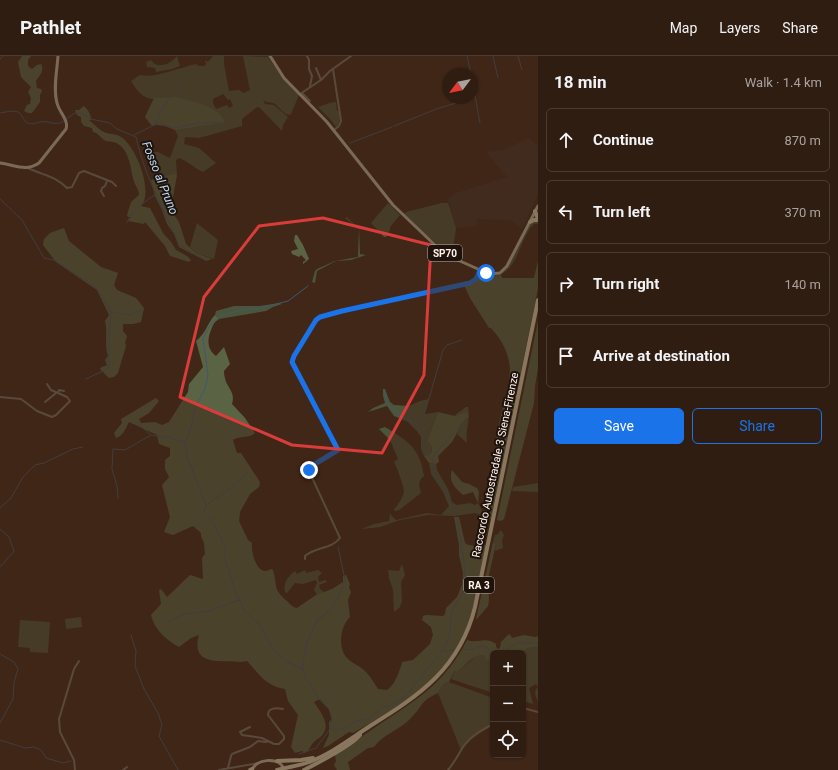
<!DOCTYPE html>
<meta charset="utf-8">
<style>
body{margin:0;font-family:Roboto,sans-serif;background:#3c2a20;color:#f1f3f6}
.controls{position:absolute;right:12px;bottom:12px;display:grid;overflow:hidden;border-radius:6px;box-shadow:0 1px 3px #0004}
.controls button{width:36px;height:36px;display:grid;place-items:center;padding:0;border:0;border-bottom:1px solid #4b3b32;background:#301d12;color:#f1f3f6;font:20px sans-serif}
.compass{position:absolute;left:442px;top:12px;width:36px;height:36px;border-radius:50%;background:#301d12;box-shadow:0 1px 3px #0004;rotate:238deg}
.stop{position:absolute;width:12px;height:12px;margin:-9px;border:3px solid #1a73e8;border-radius:50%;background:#fff}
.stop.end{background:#1a73e8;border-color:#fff;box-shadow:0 1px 4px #0008}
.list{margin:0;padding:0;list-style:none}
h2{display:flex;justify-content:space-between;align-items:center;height:52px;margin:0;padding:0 16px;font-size:17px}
h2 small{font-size:13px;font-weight:400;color:#a8a29f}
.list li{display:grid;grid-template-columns:26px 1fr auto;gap:12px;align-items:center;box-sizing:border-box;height:64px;margin:0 8px 8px;padding:0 8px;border:1px solid #4b3b32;border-radius:6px}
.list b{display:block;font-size:15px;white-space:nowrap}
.list em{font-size:13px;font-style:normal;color:#a8a29f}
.actions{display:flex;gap:8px;padding:12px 16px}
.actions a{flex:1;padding:9px 0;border:1px solid #1a73e8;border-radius:6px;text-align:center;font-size:14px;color:#1a73e8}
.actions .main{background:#1a73e8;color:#fff}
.icon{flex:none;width:22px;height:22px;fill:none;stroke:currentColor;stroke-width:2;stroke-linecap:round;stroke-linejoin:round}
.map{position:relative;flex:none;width:538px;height:714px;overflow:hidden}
header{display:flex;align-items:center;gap:24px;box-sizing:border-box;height:56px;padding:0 20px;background:#301d12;border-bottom:1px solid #4b3b32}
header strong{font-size:19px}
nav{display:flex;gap:22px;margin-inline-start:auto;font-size:14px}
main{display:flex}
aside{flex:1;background:#301d12}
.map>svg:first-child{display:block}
.industrial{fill:#423127}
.green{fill:#4c5539;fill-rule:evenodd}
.forest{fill:#5a6445}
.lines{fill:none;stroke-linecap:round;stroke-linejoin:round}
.stream{stroke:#405870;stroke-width:1}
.minor{stroke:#787467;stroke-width:2}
.major{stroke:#c2bb9f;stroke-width:3}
.highway{stroke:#e0d7b5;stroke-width:4}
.route{stroke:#1a73e8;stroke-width:5}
.marked{fill:none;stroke:#da3c3b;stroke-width:3;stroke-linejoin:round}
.labels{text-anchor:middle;stroke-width:4;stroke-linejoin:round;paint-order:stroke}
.shield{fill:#1e130c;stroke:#bcaea7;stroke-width:1}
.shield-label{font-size:10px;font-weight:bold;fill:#fff1ea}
.street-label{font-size:11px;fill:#fff1ea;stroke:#1e130c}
.water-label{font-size:12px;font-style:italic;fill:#c1dbf7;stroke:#1e130c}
</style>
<header>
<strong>Pathlet</strong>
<nav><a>Map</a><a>Layers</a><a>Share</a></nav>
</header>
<main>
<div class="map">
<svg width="538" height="714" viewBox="0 0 538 714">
<rect width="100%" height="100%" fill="#402718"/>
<!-- industrial -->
<path class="industrial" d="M529,82L538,90V138L522,173L511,164L477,163L476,170L456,172L447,143L456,137L507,121L486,96L503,94Z"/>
<!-- green -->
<g class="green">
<path d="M177,0L180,10L172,13L156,16L155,12L147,11L146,6L151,4C157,14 171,8 177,0Z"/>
<path d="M213,0H224V8L229,35L239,34L244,37L250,34L243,0L268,1L279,17L299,39L291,58L289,59C281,57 279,49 273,47C269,46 267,47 263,44L265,48L274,49L288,61L283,69L282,75L260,52L257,51L242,63V70L199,82L185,81L184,88L199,92L216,107L203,116C196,113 184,103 179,102L176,104L177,119L156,123L149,96H158L170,102L178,80L175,74L176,41C151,43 145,48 131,25L140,19C153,23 182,11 196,8L199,10H204L206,8L205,4L208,6ZM223,38L228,44L230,43L233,50L229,52L227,49L216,53L213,47V43Z"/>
<path d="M336,46L337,55H339C339,61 342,68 336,71L331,64L318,51L330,47Z"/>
<path d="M388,147L400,159L390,171V174L386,181H384L371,167Z"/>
<path d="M442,147H448L456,172L452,200L445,195L403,159L406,156Z"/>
<path d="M347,161L356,170H359L360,198L366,199L351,204L336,205L317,215L315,227L312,226L315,215L317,213L335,205L358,201L359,173L345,162Z"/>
<path d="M534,165L538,166V168H534C519,182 518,219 493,220L501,218L508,211L531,167Z"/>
<path d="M197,167L218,184L214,203L196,197L190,191Z"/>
<path d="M280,247L282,248L273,251L266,255L219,263L215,259L216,255L234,250H259Z"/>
<path d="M383,333H385L390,346L394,349L409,350L420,345L429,343L425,357L426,358L438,356L427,385C432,389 433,392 431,398L424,400L421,393V381L417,375L408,366L394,360L387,350L368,356L373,352L385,347L383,340Z"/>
<path d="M466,351H468C471,363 465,374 467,387L457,378L463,366L469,361L465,356L455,360V359Z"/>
<path d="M385,371C408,385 420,392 424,420C417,426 419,429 421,437L399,454L395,455L394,453C398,450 403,440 404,436C404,431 397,411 394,406L398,403L390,384L379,373Z"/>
<path d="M429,407L436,408L437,414L448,433L452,446L457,449L470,447L475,449L478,447L485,461L475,457L455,460L428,459L400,464L380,471L362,473L374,468L389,465L390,458L396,464L427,457L441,459L449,450L443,436L431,418Z"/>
<path d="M538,427V436L512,435L513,431Z"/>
<path d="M501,474L504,479L502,484L503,492L495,495L496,488L493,486L495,479H497Z"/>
<path d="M402,508L405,519L401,526L402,545L400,551L394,556L393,534L389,522L388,514L399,515Z"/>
<path d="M305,514L306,517L318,514L322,517L318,521L319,526L326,524L327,526L319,529L320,533L324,536L317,539L314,534L317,527L316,524L303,528L295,527L287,537L285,536C283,527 288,520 295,515L297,518Z"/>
<path d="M81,561L82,571L66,573L65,563Z"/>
<path d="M20,564L50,566L48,597L30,596V592L18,591Z"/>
<path d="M538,591V654C538,652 538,650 538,647C537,640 532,637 538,631L536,628L529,632L533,648L523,645V597H515L520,596L528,592Z"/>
<path d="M479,598L484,599L491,606L493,607V637L451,623L454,615L457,616C465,611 470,604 479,598Z"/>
<path d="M446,626H449L493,642V667L475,678L461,694L438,637L441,631Z"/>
</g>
<!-- forest -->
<g class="forest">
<path d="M22,0H31L28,4V10L32,13L37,9L41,8C45,15 39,20 36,25L37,32L41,33L42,35L40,39V46L32,57H28L24,55L27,49L30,48L31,42L28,36L31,31L21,21L18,6Z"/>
<path d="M176,41C192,46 218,49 225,66L175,74L165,70L157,69L152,70L145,61L154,42Z"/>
<path d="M84,50C88,54 91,58 91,64H89C95,69 99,74 106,77C111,78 117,78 121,81C136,90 154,136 141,150L150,152L163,177L171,186L176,194L187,200L191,204L189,206L170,200L165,190L145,166L144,168L128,165L131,161H128L127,159L131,146L139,139C139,134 137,132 135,128C130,115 131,96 118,88C114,85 109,86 106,85C101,83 99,77 93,76L92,72L84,70L81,66V61L77,59L75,54H79Z"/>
<path d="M174,118L177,119L172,147V156L179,166L186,188L196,197L212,203L206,205L179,191L174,178L167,168L162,154L155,140L151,124Z"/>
<path d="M64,172L69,185L101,211L118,217L114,229L117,234L136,242L144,252L141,266L133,268H123V275L127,280L125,287L126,290L118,317L114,321L109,322L100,313L102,311L107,309L105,304L108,300C104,288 108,276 105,265L109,259L97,234L56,206L43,189L44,183L50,177Z"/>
<path d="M295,179H297L303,189L309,203L303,208V206L306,204L301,199L299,201L292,198L291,195L298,193L294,185Z"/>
<path d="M538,205V232L491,463L487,462L484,458C498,432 493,401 498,373C501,355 510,331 510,313C509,296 501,283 491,272H489L470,242L464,229L473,227L481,216L491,220L501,219L502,222H534Z"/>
<path d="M215,259L219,263C214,266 213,269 211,274C207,284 207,293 216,300L224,291L230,308L224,315C224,319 225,323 226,326C230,334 235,338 232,348L245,362L255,377C249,383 240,379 233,384L237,397H241L260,426L259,431L250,438L240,456L239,465L248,484L252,487C251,493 255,515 265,515C267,515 269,514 271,513L273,514C278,531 272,532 287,545C290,548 292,551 297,552L316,539L332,533L343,526V520L346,519L350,528L349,531L351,536L348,544L350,561C340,571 337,592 348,603C353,608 361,610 366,616C371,621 374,627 378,633L387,634C389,632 391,631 392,629C395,627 402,609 402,606L413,604L430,588L433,579L431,571L422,564L423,560L426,559L443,560L445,558L446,552L457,541L462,529L463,517L459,499V489L454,461H459L465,487C470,491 480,490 486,489C480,517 476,546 466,573C447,623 397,652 353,677L349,676L328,690L323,692L329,679V666L332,663L329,653L320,643L314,646C319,654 331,668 323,678C321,682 316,683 313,687C310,690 310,694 305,697L302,695L295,697L291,691L298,659L288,645L285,633C267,631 258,617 247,605L241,606C221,604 190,611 199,579L191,582L179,591C166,584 154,573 151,559L161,548L159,534L161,533L167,541L190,519L203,523L202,502L205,498L204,487L201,480V477L193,470L173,479L164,476L170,461L162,429L169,421L165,413V404L170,400V392L159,388L157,379L129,366C126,372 123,380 116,382L114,377L122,367L121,363L156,342L159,345L149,357L139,363L141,367L155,366L162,369L169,366L188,336L189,328L203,311L196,285C207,276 206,269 215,259Z"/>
<path d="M538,265V312L535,330L534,347L504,463L501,465L497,464Z"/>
<path d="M438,356L455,360L465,356L467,357L469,361L463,366L452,386L438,400L439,406L436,408L429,407L424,400L431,398C433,392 432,389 427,385Z"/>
<path d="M452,414L462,426L469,428L477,432L479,436L478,447L473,436L463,439C455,432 448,425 452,414Z"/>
<path d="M493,486L496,488L488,523L489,544L488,550L477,563H476Z"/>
<path d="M509,578L511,580L512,582L524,579L535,581L538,580V591L528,592L521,596L515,597H493V607L487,604L484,599C472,598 466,610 457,616L454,615L449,626H446L441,631L438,637C420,645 423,650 411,662C400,674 383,678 374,691L368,692L348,706L350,714H337L334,709L336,705L335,699C351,688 367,677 383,666C420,642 446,625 467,584C478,588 486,580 496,588V591L498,593L500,592L501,586Z"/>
</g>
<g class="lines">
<!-- stream -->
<g class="stream">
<path d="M467,0L471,18"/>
<path d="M493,0L498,22"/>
<path d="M518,0L522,14"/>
<path d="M0,3L3,0"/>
<path d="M472,24L480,67"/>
<path d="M440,52L475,41"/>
<path d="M0,57C8,56 18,52 22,60C24,64 25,66 28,67C32,69 36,67 40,66C49,64 55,71 64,65"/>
<path d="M66,63L75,57H80L91,63L110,67L117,73L136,81C144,118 163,153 179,187C187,196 196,199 207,204"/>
<path d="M156,68C161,52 171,39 182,27"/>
<path d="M394,70L439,52"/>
<path d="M134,79L156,68H162L174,72L198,67L219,66"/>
<path d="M350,87L392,71"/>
<path d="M0,143L22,164L44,202L54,204L97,232L111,256L109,288V312L86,323"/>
<path d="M127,166C134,153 144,146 156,138"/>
<path d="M111,256L130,259L141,254"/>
<path d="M384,335L387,346L392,353L417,369L424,382V395L433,404V415L438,424L446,436L454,453L458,457V459"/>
<path d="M134,365L150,378"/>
<path d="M418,368L426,353L443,294L447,289L462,284"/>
<path d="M433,403C436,394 444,389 449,382C455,375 460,368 467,362"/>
<path d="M118,442L117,430L112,413L113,393L125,394L151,379L171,382L184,386"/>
<path d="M206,449L228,434L248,416"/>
<path d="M0,452L11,442L23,421L35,409L44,407L73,393L83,391"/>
<path d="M0,473L9,481L14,495L0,511"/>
<path d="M166,567L184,558L209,555L239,544"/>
<path d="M131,579L136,595L135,610L144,633L158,657L162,669L159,680L178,714"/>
<path d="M463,593L473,594L476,591L483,590L488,592L493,598"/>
<path d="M443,595L456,594"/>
<path d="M502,597C516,586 521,586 538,587"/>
<path d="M0,598L14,606L18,613L14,626L13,643L0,667"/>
<path d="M302,613L307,586L317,564L328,556L338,542L345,524L338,491"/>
<path d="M331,673H343L356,665L369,663L383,651L389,650L406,640L442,595L449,581L452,555L463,536L465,513L457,462"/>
<path d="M0,684L25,692L34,691L41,694L46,702L63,707L71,705"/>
<path d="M299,698L316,692L330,673L332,663L329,653L317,641L311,629L306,623L302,613L286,605L274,594L258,567L244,554L236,537L224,502L226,495L221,482L211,463L204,456L206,449L187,400L185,386L190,375L195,352L205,333L208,319L203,282L211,268L221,259L243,254L260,252L288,245L308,230"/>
</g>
<!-- minor -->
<g class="minor">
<path d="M307,0L309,4V13L312,20L310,30"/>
<path d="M316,12L321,24"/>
<path d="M333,13L341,65L339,70L334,74"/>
<path d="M302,37L310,45"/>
<path d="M300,39L303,36L321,24L330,15L351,0"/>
<path d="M28,112C42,119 56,120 67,132L72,131L79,117L84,115L112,126L116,130"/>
<path d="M104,140L101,135L102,132L105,130L107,125"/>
<path d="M47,328L51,334L58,337"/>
<path d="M0,341L21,343L37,355L52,361L56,359L70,345L67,341L58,337L59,334L64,335"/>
<path d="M45,346L56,337"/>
<path d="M305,503V500C315,491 332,493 340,482L309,415L311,410L335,397L338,394L293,310L292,306L293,300L316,264L320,261L470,227L476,223L480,215"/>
<path d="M523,652L538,656"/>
<path d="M250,671L240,676L242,679L262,682L274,688H279L284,683V680L268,659C268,651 277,652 283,653"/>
<path d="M228,712L231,700L232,698L250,691L258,685L266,686L268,685"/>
<path d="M75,714L74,704L60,676L59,663L74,613L79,605"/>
<path d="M123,714L127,711"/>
<path d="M219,714L259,707"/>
<path d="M448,714C454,707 458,699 463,691C471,680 482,674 493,668"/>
</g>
<!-- major -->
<g class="major">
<path d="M270,0L284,22L327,66L393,149L438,192L451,201L489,218L500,217L507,210L538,150"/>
<path d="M0,107C15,109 26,116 39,107L66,73C69,64 59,56 57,47C53,33 57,15 58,0"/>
<path d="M252,714C256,703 277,701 283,711"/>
</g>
<!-- highway -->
<g class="highway">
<path d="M535,155L538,163"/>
<path d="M530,166L534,164H538"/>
<path d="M277,705L301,704L313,702"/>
<path d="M250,714L252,713"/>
<path d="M277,714C287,711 299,710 309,706C331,698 350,683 370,670C420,639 460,612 475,551L538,244"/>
<path d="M304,714C319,706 350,691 360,679"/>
</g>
</g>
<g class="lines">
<!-- route -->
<path class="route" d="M309,414L310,411L338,394L292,306L294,300L316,264L320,261L342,255L470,227L476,223L480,214L486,217"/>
</g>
<!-- marked area -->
<path d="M0 0H538V714H0ZM323,162L431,189L424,319L382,397L292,389L180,341L204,241L259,170Z" fill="#402718" fill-opacity=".55" fill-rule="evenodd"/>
<path class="marked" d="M323,162L431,189L424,319L382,397L292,389L180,341L204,241L259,170Z"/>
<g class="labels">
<!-- shield labels -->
<g class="shield">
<rect x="428" y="189" width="34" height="16" rx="3"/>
<rect x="464" y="521" width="30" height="16" rx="3"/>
</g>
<g class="shield-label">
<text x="445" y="201">SP70</text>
<text x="479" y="533">RA 3</text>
</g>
<!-- street labels -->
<g class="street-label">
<text transform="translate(495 409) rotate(-78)" y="4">Raccordo Autostradale 3 Siena-Firenze</text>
</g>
<!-- water labels -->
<g class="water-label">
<text transform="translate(160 122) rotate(68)" y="4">Fosso al Pruno</text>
</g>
</g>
</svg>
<div class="controls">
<button>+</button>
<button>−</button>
<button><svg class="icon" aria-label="locate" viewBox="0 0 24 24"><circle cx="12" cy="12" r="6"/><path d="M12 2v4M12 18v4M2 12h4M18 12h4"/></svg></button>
</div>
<svg class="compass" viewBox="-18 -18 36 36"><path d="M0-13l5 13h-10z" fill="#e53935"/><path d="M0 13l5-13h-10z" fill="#a8a29f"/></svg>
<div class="stop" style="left:486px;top:217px"></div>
<div class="stop end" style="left:309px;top:414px"></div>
</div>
<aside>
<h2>18 min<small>Walk · 1.4 km</small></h2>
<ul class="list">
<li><svg class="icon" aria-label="ahead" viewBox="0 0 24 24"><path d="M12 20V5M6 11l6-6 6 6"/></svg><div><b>Continue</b></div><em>870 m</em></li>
<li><svg class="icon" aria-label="left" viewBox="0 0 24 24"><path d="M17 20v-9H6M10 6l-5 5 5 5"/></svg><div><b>Turn left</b></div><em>370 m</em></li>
<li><svg class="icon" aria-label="right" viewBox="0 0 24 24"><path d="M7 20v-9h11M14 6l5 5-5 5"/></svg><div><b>Turn right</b></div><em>140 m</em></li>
<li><svg class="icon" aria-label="arrive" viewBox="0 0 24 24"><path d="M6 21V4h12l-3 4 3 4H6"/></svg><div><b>Arrive at destination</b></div></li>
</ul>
<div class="actions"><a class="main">Save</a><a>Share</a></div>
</aside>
</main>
